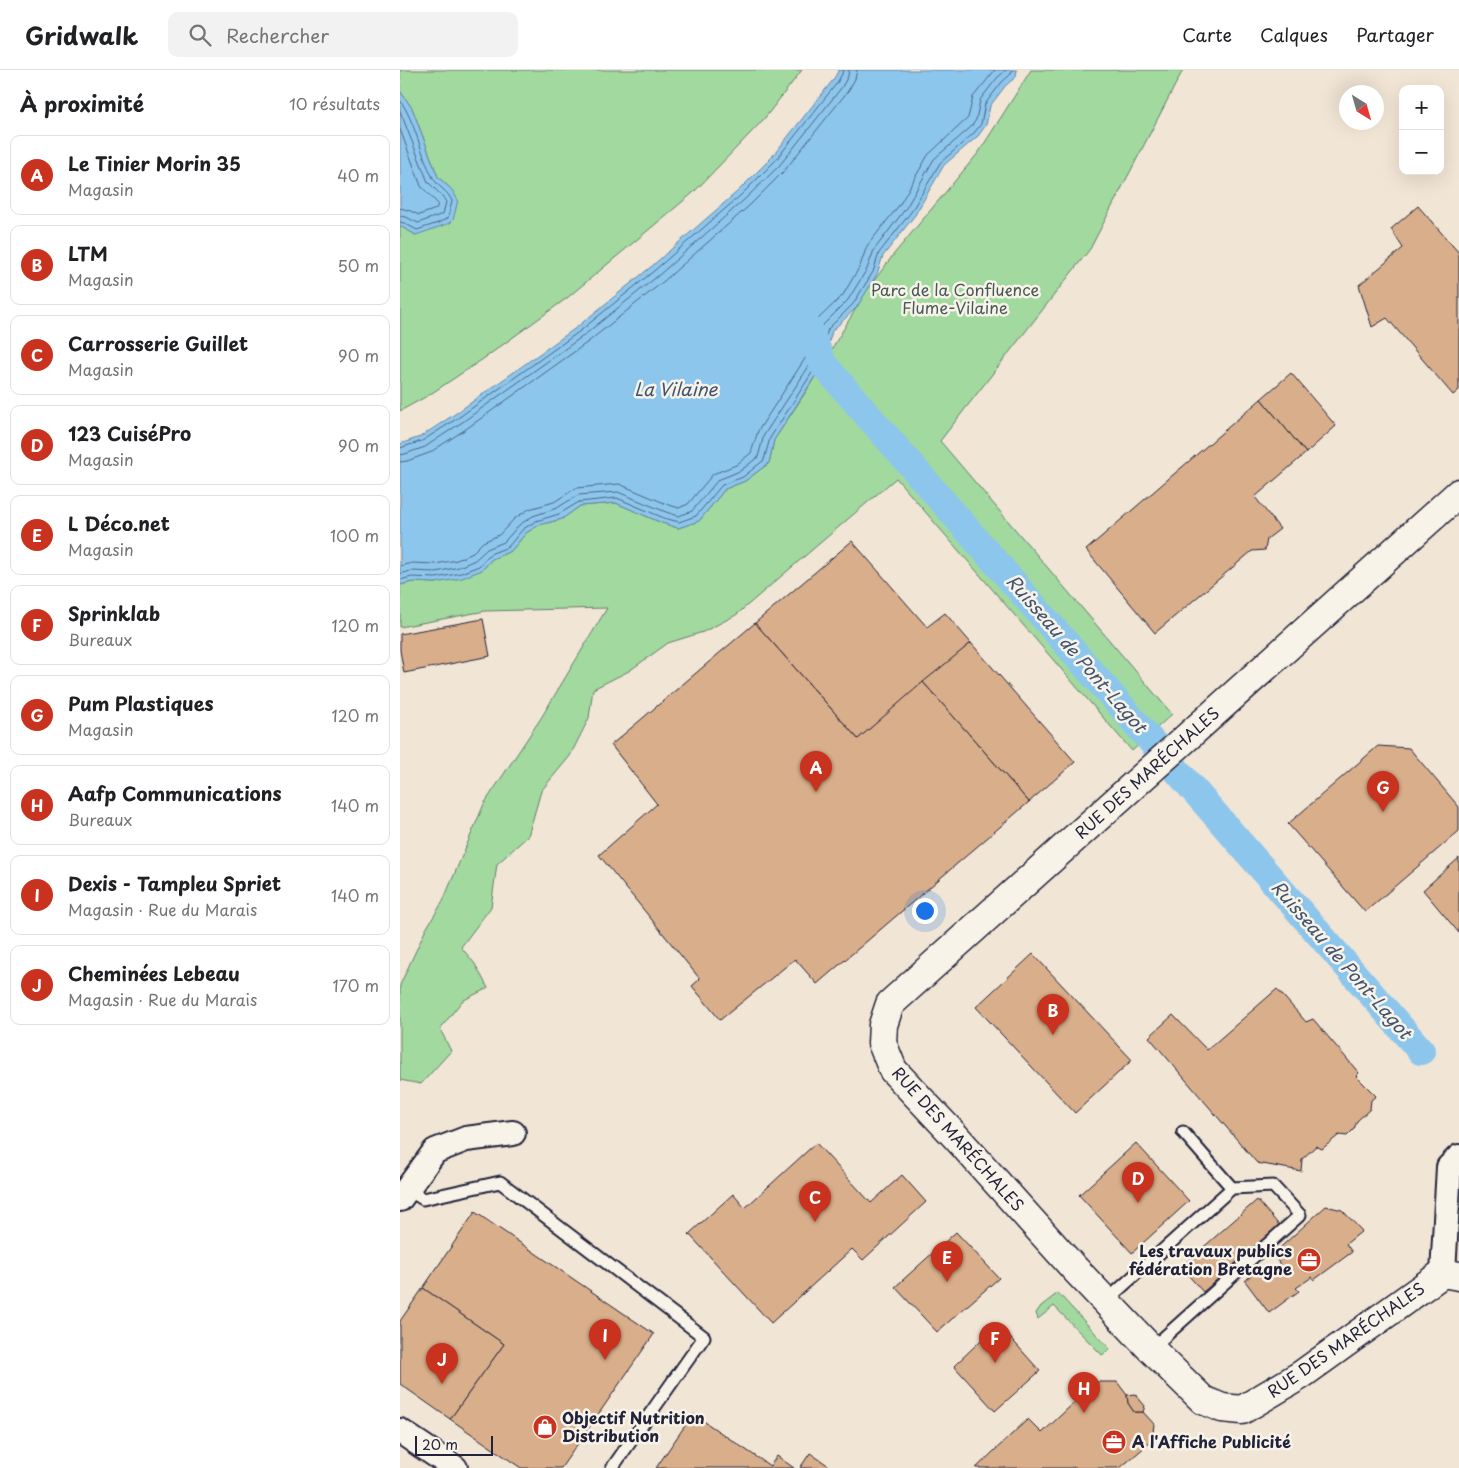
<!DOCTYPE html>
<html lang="fr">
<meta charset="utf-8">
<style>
body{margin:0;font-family:"Playpen Sans",sans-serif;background:#f2f2f2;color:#202124}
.controls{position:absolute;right:15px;top:15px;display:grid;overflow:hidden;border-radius:10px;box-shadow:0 5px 20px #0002}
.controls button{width:45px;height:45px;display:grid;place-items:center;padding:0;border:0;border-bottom:1px solid #e0e0e0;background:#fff;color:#202124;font:25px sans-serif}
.compass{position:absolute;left:939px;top:15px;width:45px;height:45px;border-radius:50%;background:#fff;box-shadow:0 5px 20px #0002;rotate:143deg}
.scale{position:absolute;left:15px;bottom:12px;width:78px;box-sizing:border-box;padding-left:5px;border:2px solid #22223b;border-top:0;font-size:14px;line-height:18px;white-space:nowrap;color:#22223b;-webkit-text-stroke:4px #f7f3e8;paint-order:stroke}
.you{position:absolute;left:524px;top:840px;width:18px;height:18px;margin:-12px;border:4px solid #fff;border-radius:50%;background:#1a73e8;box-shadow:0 0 0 8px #1a73e833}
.badge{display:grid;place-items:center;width:32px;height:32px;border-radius:50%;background:#c8321e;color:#fff;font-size:16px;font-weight:700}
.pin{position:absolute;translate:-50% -41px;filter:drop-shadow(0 1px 2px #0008)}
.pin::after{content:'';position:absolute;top:26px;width:18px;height:15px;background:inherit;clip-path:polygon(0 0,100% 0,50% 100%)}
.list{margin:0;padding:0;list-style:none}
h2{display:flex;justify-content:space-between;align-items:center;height:65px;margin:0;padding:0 20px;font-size:21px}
h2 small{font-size:16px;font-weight:400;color:#757577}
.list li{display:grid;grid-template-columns:32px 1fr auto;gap:15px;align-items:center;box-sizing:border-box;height:80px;margin:0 10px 10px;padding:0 10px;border:1px solid #e0e0e0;border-radius:10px}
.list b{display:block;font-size:19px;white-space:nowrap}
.list p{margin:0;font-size:16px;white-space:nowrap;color:#757577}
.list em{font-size:16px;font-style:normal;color:#757577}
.icon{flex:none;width:28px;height:28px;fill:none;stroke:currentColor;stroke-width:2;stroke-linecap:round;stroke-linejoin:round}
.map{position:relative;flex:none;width:1059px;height:1398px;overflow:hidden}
header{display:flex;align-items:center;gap:30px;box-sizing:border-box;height:70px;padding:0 25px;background:#fff;border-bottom:1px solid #e0e0e0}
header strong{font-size:24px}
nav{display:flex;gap:28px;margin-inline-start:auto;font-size:18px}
.search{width:350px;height:45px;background:#f2f2f2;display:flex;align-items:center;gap:12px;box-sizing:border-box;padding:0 18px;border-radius:10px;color:#757577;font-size:19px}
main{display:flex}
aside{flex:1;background:#fff}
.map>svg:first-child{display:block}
.green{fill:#a1d99e;stroke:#627e6c}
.water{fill:#8dc6ec;stroke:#6284a5}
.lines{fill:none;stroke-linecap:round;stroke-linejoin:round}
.shore{stroke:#4d6482;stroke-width:1}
.canal{stroke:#8dc6ec;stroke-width:28}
.building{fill:#d9ae8a;stroke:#22223b}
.service-casing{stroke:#22223b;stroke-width:15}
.minor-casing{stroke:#22223b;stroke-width:28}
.tertiary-casing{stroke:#22223b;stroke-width:31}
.service{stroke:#f7f3e8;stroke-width:11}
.minor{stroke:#f7f3e8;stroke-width:24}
.tertiary{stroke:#f7f3e8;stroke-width:28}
.labels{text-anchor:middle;stroke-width:5;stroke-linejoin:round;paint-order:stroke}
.park-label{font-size:16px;fill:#485959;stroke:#f7f3e8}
.street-label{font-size:16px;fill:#22223b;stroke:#f7f3e8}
.poi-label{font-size:16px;font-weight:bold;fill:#22223b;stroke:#f7f3e8;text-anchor:start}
.water-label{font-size:18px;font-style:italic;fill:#425370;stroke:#f7f3e8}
</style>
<header>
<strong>Gridwalk</strong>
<div class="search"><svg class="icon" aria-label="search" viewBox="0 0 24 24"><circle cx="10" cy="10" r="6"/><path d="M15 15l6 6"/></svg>Rechercher</div>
<nav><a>Carte</a><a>Calques</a><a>Partager</a></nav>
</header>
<main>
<aside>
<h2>À proximité<small>10 résultats</small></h2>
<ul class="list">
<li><span class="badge">A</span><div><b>Le Tinier Morin 35</b><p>Magasin</p></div><em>40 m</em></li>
<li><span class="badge">B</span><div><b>LTM</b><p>Magasin</p></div><em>50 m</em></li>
<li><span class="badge">C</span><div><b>Carrosserie Guillet</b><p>Magasin</p></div><em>90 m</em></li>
<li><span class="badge">D</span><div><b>123 CuiséPro</b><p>Magasin</p></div><em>90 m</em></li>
<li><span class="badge">E</span><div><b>L Déco.net</b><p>Magasin</p></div><em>100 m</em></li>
<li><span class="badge">F</span><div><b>Sprinklab</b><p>Bureaux</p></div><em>120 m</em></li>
<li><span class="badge">G</span><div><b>Pum Plastiques</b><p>Magasin</p></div><em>120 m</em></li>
<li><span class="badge">H</span><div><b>Aafp Communications</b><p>Bureaux</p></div><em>140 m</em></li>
<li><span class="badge">I</span><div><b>Dexis - Tampleu Spriet</b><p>Magasin · Rue du Marais</p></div><em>140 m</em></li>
<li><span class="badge">J</span><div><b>Cheminées Lebeau</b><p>Magasin · Rue du Marais</p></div><em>170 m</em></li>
</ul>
</aside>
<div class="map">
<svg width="1059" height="1398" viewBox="0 0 1059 1398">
<rect width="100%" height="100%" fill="#f1e5d5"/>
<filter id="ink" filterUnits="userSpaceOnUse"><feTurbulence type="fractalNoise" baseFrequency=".02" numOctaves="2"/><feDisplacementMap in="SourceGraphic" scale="10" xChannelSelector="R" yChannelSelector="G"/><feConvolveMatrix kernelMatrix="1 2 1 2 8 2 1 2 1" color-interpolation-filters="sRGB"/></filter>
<g filter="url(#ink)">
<!-- green -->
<g class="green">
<path d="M0,0H402L364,49L294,122L167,228L86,287L29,325L0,341V156L16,165L52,120L38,107L12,38L0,21Z"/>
<path d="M631,0H783L690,179L540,371L772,644L732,681L496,408L336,545L303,562L268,573L229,601L193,619L189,648L170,686L141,721L128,766L97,794L91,837L61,877L75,894L88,918L62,931L40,959L51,981L21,1014L0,1010V915L26,859L43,831L84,734L141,648L207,538L85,541L0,557V515L12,512L36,513L82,500L92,489L111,481L126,463L139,455L162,449L180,436L216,433L262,453L278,458L299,451L325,419L345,411L369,393L374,370L407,320L467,220L494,184L579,82Z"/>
<path d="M658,1223L710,1279L702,1285L654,1236L638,1249L636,1243L641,1236Z"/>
</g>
<!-- water -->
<g class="water">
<path d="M439,0H617L616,7L606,15L590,36L586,55L578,66L544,95L515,145L483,186L477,204L457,237L432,261L423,294L374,370L369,393L345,411L325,419L299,451L278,458L262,453L216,433L180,436L162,449L139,455L126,463L111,481L92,489L82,500L62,508L36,513L12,512L0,515V374L20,367L55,344L177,257L252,196L338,121L371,88L433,10Z"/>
<path d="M0,21L12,38L38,107L52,120L58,130L53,150L50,153L16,165L0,156Z"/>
</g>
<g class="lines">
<!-- shore -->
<g class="shore">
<path d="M0,30C16,53 20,83 33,108C38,117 48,121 52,131L48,148L38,153L17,160L4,153L0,152"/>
<path d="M0,41L28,112L43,127L46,132L43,144L18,153L6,147L0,146"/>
<path d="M0,59L21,116L38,134L36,139L19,145L8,140L0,138"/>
<path d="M0,378L22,371L58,348L180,261L255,200L341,125L375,91L437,13L442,4L443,0"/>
<path d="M0,385L5,384L25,377L61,353L183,266L259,205L345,129L379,96L442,17L448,6L449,0"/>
<path d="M0,392L7,391L29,383L66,359L188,272L264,211L350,135L384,101L448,21L455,9L457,0"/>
<path d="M0,496L12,493L35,494L57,490L71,484L83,472L99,465L114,449L129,439L154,432L176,418L219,414L269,435L279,438L288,434L313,404L336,395L351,383L358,361L406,287L416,251L443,225L460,196L467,176L500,134L528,85L568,48L573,27L595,0"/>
<path d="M0,504L11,501L36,502L59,497L75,490L87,479L104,472L119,455L133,446L157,438L178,425L218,422L266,442L279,446L292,441L318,410L340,401L358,387L364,365L413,290L423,255L448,230L467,199L474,180L506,138L534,89L570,58L576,50L580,30L597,8L606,0"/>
<path d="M0,510L12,507L36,508L61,503L79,496L90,484L108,477L123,459L136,451L159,444L179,432L217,428L264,448L279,452L296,446L322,415L343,407L364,390L370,368L419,292L428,259L453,234L473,202L479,183L511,142L540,93L574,63L581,54L585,34L602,12L611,4L612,0"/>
</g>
<!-- canal -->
<path class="canal" d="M409,259L423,294L1021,981"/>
</g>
<!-- building -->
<g class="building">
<path d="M1018,136L1059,183V320L1053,325L987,248L972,257L959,215L1003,178L991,159Z"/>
<path d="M891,303L936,356L906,383L861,329Z"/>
<path d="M861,329L906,383L855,427L880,459L867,469L865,480L852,481L755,563L686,480Z"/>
<path d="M452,471L527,557L545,543L571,573L458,669L355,553Z"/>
<path d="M83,549L90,586L4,603L0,580V564Z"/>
<path d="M355,553L458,669L523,612L629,732L417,914L395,889L320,950L292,916L300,909L199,785L257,734L211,675Z"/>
<path d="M571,573L675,692L629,732L523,612Z"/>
<path d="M978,676L1009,678L1059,737V761L965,842L888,754Z"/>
<path d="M1059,788V863L1023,820Z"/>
<path d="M633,884L732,990L675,1043L576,937Z"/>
<path d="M877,919L906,952L913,949L959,1003L956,1006L976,1026L971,1030L970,1039L957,1051L954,1059L947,1066L939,1065L922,1079L916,1076L902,1089L901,1101L857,1093L749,967L773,945L807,980Z"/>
<path d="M416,1073L471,1133L502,1105L526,1132L463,1190L452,1179L371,1253L289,1164L333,1124L345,1138Z"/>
<path d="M736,1073L789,1131L732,1183L679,1125Z"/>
<path d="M857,1130L879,1155L803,1222L781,1197Z"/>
<path d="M926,1136L942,1140L962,1161L946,1174L952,1182L914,1210L912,1207L896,1218L899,1221L869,1243L845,1211L860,1197L867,1206L881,1196L873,1184Z"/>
<path d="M75,1142L254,1264L161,1398H121L50,1349L104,1274L23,1218Z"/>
<path d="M556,1162L599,1208L537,1262L495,1217Z"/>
<path d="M23,1218L104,1274L50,1349L0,1314V1251Z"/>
<path d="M598,1254L640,1301L595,1341L554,1296Z"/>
<path d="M696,1312H717L727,1325L728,1333L734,1342H743L754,1354L752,1371L720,1398H674L673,1397L671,1398H576L628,1349L642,1363Z"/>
<path d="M735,1324L745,1336L743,1342H734L728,1333L727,1325Z"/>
<path d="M293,1344L370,1396L377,1386L394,1398H256Z"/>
<path d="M410,1383L432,1398H400Z"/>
</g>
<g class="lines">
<defs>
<g id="service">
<path d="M7,1119L23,1129L100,1112L304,1267L212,1398"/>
<path d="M706,1231L832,1118L783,1062"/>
<path d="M751,1279L900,1145L873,1116L832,1118"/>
</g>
<g id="minor">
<path d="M0,1129L35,1081L66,1069L113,1063"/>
<path d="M1043,1203L1049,1097L1059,1087"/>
<path d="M0,1361L55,1398"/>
</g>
<path id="tertiary" d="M1059,423L490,934L483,955L482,973L493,1000L556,1067L673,1197L751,1279L803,1330L822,1338L842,1340L901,1305L1043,1203L1059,1206"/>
</defs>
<!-- service casing -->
<use href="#service" class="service-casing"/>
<!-- minor casing -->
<use href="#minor" class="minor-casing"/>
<!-- tertiary casing -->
<use href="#tertiary" class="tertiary-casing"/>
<!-- service -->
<use href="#service" class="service"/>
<!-- minor -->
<use href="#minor" class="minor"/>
<!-- tertiary -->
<use href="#tertiary" class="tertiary"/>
</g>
</g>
<!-- icons -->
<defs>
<symbol id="office-disc" viewBox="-11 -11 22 22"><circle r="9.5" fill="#c8321e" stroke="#f7f3e8"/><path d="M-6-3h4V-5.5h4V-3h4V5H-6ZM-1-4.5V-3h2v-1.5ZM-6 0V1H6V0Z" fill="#fff"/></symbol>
<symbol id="shop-disc" viewBox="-11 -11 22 22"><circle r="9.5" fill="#c8321e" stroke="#f7f3e8"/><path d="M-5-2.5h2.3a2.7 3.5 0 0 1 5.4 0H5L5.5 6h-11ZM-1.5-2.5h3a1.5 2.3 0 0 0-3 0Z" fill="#fff"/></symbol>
</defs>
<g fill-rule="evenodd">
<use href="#office-disc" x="895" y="1176" width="28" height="28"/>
<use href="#shop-disc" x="131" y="1343" width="28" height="28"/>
<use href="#office-disc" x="700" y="1358" width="28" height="28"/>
</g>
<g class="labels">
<!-- park labels -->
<g class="park-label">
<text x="555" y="226">Parc de la Confluence<tspan x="555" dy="18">Flume-Vilaine</tspan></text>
</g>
<!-- street labels -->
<g class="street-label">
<text transform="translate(747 703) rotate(-42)" y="6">RUE DES MARÉCHALES</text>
<text transform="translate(558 1069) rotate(48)" y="6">RUE DES MARÉCHALES</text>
<text transform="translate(946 1270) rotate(-35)" y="6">RUE DES MARÉCHALES</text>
</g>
<!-- poi labels -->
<g class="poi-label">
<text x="892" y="1187" text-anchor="end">Les travaux publics<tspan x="892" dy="18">fédération Bretagne</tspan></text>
<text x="162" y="1354">Objectif Nutrition<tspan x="162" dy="18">Distribution</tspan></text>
<text x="732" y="1378">A l'Affiche Publicité</text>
</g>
<!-- water labels -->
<g class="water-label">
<text x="276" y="326">La Vilaine</text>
<text transform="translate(676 584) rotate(49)" y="6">Ruisseau de Pont-Lagot</text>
<text transform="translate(941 890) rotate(49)" y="6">Ruisseau de Pont-Lagot</text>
</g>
</g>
</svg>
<div class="controls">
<button>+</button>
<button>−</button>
</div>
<svg class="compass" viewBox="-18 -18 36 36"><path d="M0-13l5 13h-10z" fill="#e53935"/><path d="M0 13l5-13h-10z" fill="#757577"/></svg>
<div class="scale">20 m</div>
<div class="you"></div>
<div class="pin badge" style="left:416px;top:722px">A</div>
<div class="pin badge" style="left:653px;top:965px">B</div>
<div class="pin badge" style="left:415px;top:1152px">C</div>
<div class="pin badge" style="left:738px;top:1133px">D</div>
<div class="pin badge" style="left:547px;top:1212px">E</div>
<div class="pin badge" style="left:595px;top:1293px">F</div>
<div class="pin badge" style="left:983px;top:742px">G</div>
<div class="pin badge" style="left:684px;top:1343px">H</div>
<div class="pin badge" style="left:205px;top:1290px">I</div>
<div class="pin badge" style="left:42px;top:1314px">J</div>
</div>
</main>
